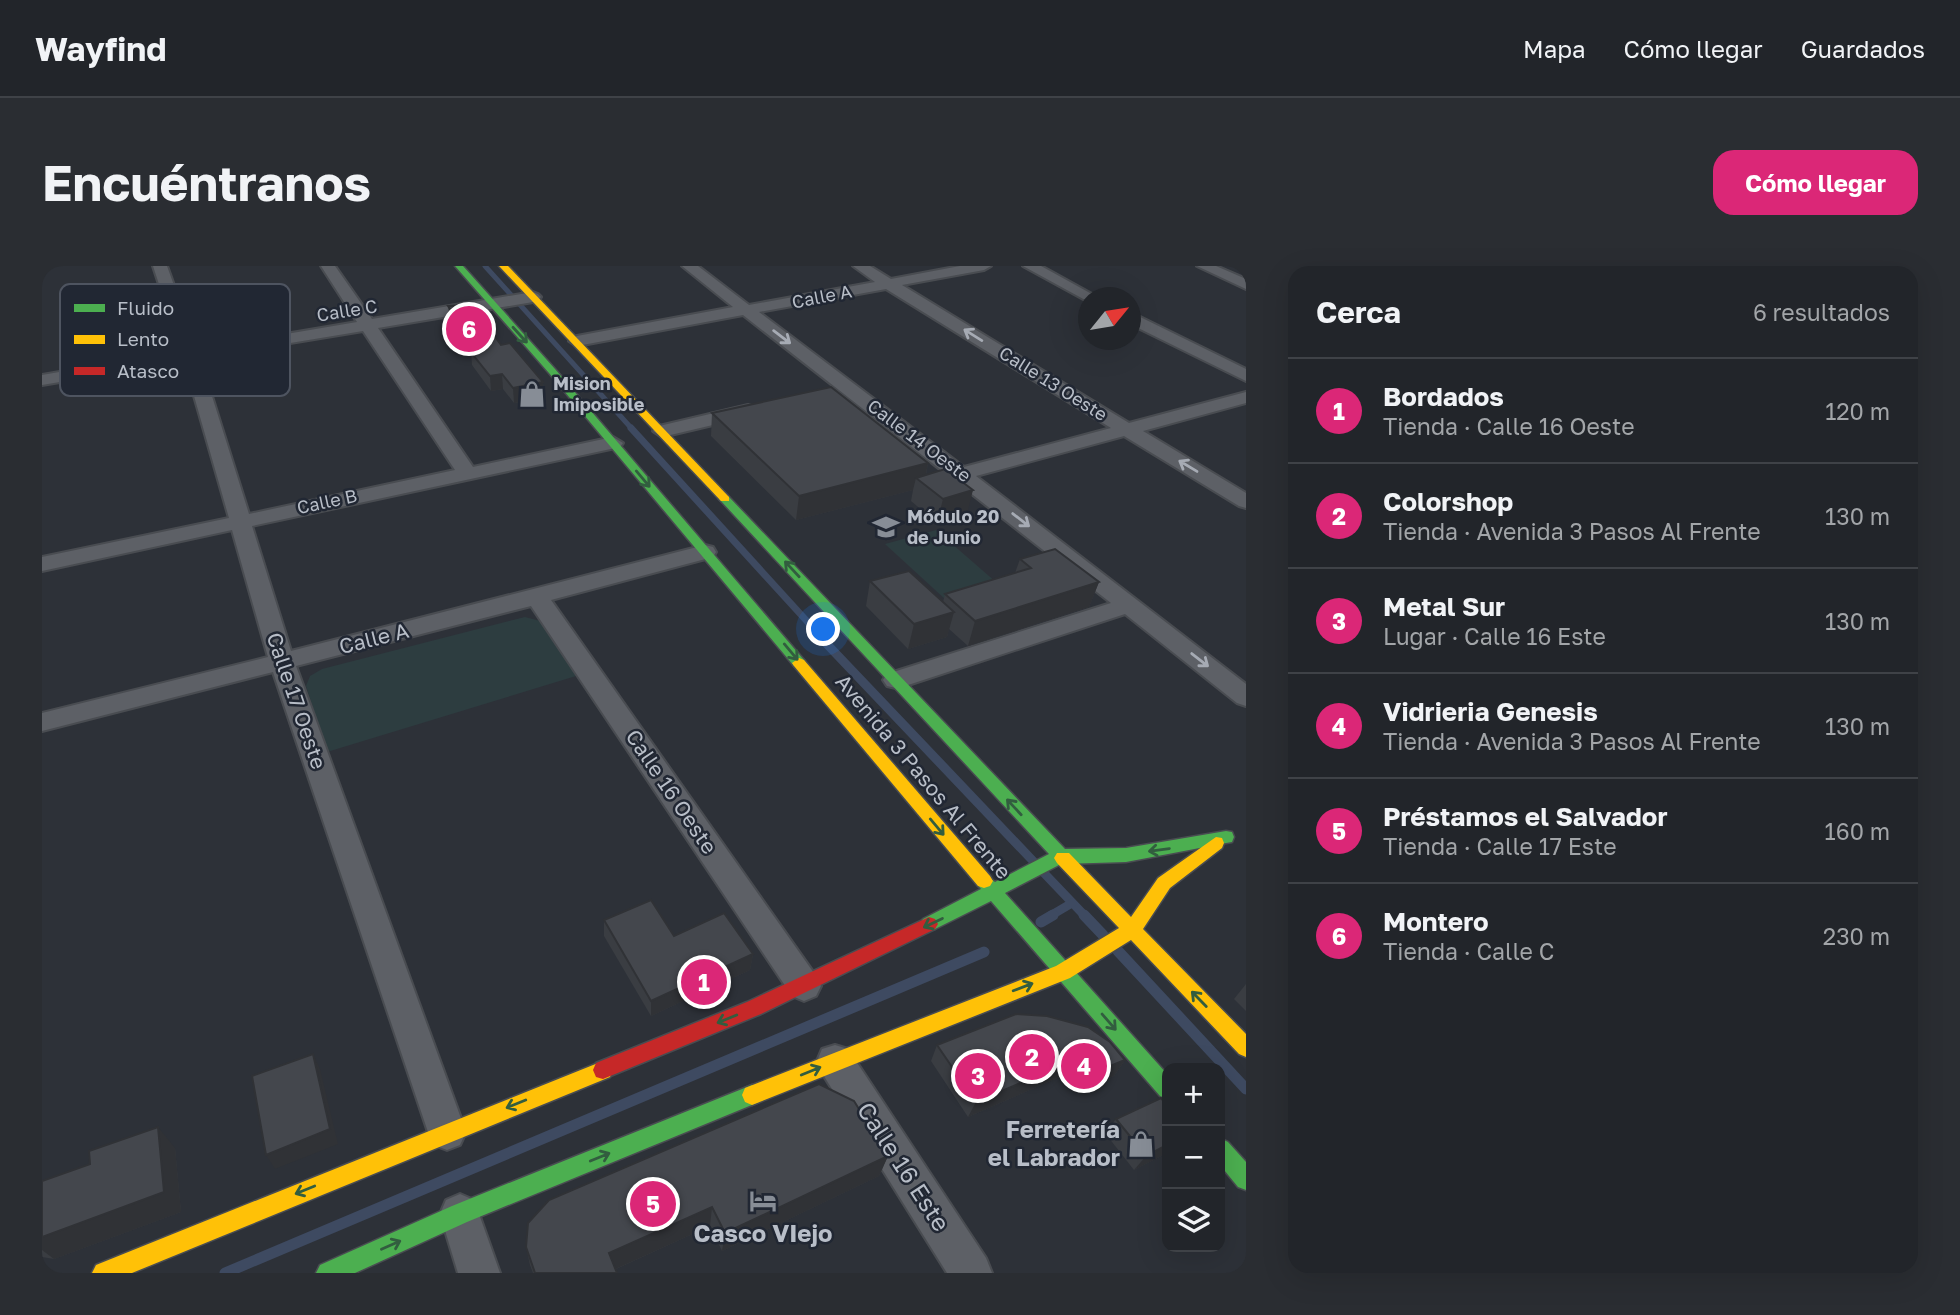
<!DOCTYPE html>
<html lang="es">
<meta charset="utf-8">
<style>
body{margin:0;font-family:"Golos Text",sans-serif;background:#2a2d32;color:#f1f3f6}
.controls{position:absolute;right:21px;bottom:21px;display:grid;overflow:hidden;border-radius:14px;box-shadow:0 7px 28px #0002}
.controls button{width:63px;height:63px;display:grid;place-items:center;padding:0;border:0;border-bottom:2px solid #3f4247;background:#22252a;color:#f1f3f6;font:35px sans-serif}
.compass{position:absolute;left:1036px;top:21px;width:63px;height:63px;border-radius:50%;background:#22252a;box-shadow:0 7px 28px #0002;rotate:60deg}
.you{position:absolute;left:782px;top:364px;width:24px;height:24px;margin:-18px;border:5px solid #fff;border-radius:50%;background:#1a73e8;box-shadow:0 0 0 10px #1a73e833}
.badge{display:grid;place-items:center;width:46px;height:46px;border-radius:50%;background:#db2777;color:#fff;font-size:23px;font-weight:700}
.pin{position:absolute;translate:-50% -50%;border:4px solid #fff;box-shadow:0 2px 7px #0006}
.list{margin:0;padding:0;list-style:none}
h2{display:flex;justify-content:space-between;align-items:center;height:91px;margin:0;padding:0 28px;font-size:30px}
h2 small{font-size:23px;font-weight:400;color:#a2a5a8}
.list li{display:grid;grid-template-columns:46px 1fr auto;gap:21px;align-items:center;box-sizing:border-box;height:105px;padding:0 28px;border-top:2px solid #3f4247}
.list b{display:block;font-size:26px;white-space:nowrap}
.list p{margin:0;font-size:23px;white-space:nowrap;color:#a2a5a8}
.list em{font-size:23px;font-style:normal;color:#a2a5a8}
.icon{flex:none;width:38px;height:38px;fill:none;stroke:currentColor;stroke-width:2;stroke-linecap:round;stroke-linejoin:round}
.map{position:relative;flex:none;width:1204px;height:1007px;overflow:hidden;border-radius:21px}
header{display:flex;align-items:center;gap:42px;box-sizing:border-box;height:98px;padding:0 35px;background:#22252a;border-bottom:2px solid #3f4247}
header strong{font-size:33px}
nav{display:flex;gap:38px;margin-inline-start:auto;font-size:24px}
.intro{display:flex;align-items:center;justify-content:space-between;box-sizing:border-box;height:168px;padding:0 42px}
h1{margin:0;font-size:49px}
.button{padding:18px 32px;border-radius:21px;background:#db2777;color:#fff;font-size:24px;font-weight:700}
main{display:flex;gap:42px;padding:0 42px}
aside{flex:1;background:#22252a;border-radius:21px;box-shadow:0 7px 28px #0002}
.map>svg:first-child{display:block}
.green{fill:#2d3d40}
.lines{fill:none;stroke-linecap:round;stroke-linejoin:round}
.stream-far3{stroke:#3e4a61;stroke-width:5}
.stream-far2{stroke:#3e4a61;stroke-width:7}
.stream-far1{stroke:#3e4a61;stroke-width:9}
.stream{stroke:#3e4a61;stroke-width:11}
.street-casing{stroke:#494c51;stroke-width:4}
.fast-casing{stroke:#494c51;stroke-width:3}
.slow-casing{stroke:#494c51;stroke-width:3}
.jam-casing{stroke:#494c51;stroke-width:3}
.street{fill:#5d6066;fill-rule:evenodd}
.fast{fill:#4caf50;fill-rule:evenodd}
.slow{fill:#ffc107;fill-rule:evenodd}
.jam{fill:#c62828;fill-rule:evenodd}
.wall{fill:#3a3d42}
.shaded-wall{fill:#303236}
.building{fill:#44474d;stroke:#303236;stroke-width:2}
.oneway{stroke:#325d3f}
.oneway2{stroke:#a6abb4}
.labels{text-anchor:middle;stroke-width:5;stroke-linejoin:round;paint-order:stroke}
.far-street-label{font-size:18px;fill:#b8bec8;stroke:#212733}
.far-poi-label{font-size:18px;font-weight:bold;fill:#b8bec8;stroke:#212733;text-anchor:start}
.street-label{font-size:21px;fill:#b8bec8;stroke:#212733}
.near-poi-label{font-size:24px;font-weight:bold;fill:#b8bec8;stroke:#212733;text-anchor:end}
.near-street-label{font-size:24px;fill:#b8bec8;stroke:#212733}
.key{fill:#212733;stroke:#4e5460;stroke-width:2}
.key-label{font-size:19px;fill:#b8bec8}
</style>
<header>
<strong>Wayfind</strong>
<nav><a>Mapa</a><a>Cómo llegar</a><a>Guardados</a></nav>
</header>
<div class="intro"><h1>Encuéntranos</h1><a class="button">Cómo llegar</a></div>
<main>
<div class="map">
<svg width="1204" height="1007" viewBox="0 0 1204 1007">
<rect width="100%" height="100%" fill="#2d3138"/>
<!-- green -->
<g class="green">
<path d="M894,264L955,317L903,333L843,278Z"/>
<path d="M483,351L502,356L534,410L285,486L264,420L268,410L280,403Z"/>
</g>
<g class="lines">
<!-- stream-far3 -->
<path class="stream-far3" d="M443,0L591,164"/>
<!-- stream-far2 -->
<path class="stream-far2" d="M589,162L783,375"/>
<!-- stream-far1 -->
<g class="stream-far1">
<path d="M781,374L992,596"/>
<path d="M1001,606L1043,650"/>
<path d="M1008,650L1030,637"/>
</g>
<!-- stream -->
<g class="stream">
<path d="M1042,649L1061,669"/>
<path d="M999,656L1011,649"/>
<path d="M1076,685L1204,823"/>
<path d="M183,1007L942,686"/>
</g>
<defs>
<g id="street">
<path d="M111,0H125L155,83L315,56L279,0H293L330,53L491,26L496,28L499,31L496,34L491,36L336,62L431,201L571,171L581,177L578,181L210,260L249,385L663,279L671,281L674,286L671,291L509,334L774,710L779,720L774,730L762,735L750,730L489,340L254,400L424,866L418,879L405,884L392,879L386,866L231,406L0,465V447L226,391L190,264L0,305V291L187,252L142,95L0,119V109L139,85ZM321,65L413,204L207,248L158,92Z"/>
<path d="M640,0H656L707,39L833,16L811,0H828L849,13L918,0H949L942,4L860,19L1087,157L1204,126V137L1101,165L1204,227V242L1197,240L1082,170L934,210L1204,418V440L1195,437L1083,348L863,420L854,422L845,420L841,414L845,408L1069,337L701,49L535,80L527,75L535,70L691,41ZM844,23L1069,162L922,201L717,46Z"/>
<path d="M981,0H999L1057,32H1046L1045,35Z"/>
<path d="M1155,0H1174L1204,13V23Z"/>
<path d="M1088,46L1204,103V115L1088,58Z"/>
<path d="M706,139L713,141L715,145L713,149L620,171L611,165L613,161Z"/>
<path d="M793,779L806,783L944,992L950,1007H905L780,807L775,795L780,783Z"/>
<path d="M418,928L432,934L458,1007H416L398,948L404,934Z"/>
</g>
<g id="fast">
<path d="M413,0H421L513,103L762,394L764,397L762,400H752L507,107Z"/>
<path d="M683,229L687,231L1023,583L1084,582L1184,565L1190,566L1192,571L1190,576L1184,577L1084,596L1019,598L963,627L1125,808V833L1118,830L949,635L893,663L887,665L881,663L878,658L881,653L939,623L933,615L936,610L942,608L953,616L1007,588L679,235L677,233Z"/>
<path d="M710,819L717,822L720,829L717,836L425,956L313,1007H274L278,999L410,940Z"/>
<path d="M1178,872L1186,876L1204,896V924L1196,921L1178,899Z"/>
</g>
<g id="slow">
<path d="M457,0H466L687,231V235H679Z"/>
<path d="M757,392L762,394L948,610L951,615L948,620L942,622L936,620L752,400L750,397Z"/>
<path d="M1174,571L1180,572L1182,577L1180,582L1128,622L1101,663L1204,768V791L1197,788L1089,674L1028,712L710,839L703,836L700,829L703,822L1014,700L1077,662L1015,597L1012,592L1015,587H1027L1089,651L1116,612Z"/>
<path d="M561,795L568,797L571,804L568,811L90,1007H50L54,999Z"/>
</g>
<path id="jam" d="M887,651L893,653L896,658L893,663L719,748L561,813L554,811L551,804L554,797L705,736Z"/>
</defs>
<!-- street casing -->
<use href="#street" class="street-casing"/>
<!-- fast casing -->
<use href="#fast" class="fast-casing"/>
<!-- slow casing -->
<use href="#slow" class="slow-casing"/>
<!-- jam casing -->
<use href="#jam" class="jam-casing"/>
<!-- street -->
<use href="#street" class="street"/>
<!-- fast -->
<use href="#fast" class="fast"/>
<!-- slow -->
<use href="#slow" class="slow"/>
<!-- jam -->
<use href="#jam" class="jam"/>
</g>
<!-- wall -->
<g class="wall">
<path d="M406,40L459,79L501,116L502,131L472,137L461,123L449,125L430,99L429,85L408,54Z"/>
<path d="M670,147L886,197L884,209L925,248L895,257L869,235L871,224L754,254L669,170Z"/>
<path d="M978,293L1057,316L1047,341L926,380L907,363L905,371L866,383L824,340L828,315L901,336L903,328L973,307Z"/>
<path d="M562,654L711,688L708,704L609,750L562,670Z"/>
<path d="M1204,718V745L1192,733Z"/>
<path d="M895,779L1083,794L1072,810L1031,826L1020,810L926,851L889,795Z"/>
<path d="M1125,839V887L1092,904L1063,867L1074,853Z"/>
<path d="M133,882L139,946L12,993L0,991V915Z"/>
<path d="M846,890L837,910L680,985L668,960L574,1003L575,1007H491L488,999L484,981Z"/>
</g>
<!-- shaded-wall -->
<g class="shaded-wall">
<path d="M460,108L461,123L449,125L448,110Z"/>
<path d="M501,116L502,131L472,137L471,122Z"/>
<path d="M886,197L882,218L874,212L871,224L754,254L757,230Z"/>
<path d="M931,224L925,248L895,257L901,233Z"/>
<path d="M1057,316L1047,341L926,380L933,355Z"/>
<path d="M912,346L905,371L866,383L872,358Z"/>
<path d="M711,688L708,704L609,750V735Z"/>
<path d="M271,788L278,803L296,878L233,903L224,889Z"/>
<path d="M1083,794L1072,810L1031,826L1041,811Z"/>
<path d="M1030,795L1020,810L926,851L934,836Z"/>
<path d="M116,861L133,882L139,946L12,993L0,984V971Z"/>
<path d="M1125,879V887L1092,904L1104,890Z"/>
<path d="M846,890L837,910L680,985L683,967Z"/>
<path d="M670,941L668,960L569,1005L567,987Z"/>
</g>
<!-- building -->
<g class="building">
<path d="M430,39L459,79L468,77L501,116L471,122L460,108L448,110L428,85L436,83L406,40Z"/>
<path d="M789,121L886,197L757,230L670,147Z"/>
<path d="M903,203L931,224L901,233L874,212Z"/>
<path d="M1013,283L1057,316L933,355L903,328L989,302L978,293Z"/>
<path d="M867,305L912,346L872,358L828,315Z"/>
<path d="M609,634L632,670L682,647L711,688L609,735L562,654Z"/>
<path d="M974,748L1005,750L1046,761L1068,776L1083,794L1041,811L1030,795L934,836L895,779Z"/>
<path d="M271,788L288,863L224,889L210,810Z"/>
<path d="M777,818L812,835L846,890L683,967L670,941L567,987L575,1007H493L484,981L486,957L507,934Z"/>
<path d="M1119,832L1125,839V879L1104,890L1074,853Z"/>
<path d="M116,861L122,926L0,971V915L48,898L47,885Z"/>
</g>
<!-- one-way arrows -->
<defs><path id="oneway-shaft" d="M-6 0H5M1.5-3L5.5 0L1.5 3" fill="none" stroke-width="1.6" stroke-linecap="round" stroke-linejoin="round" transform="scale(1.75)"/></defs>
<g class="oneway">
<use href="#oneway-shaft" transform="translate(478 69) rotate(48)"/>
<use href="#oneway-shaft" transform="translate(601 213) rotate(50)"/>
<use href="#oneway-shaft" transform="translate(750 303) rotate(-133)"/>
<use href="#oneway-shaft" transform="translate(749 386) rotate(50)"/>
<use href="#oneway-shaft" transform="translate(972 541) rotate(-133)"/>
<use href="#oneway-shaft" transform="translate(895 561) rotate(50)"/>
<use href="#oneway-shaft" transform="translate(1117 584) rotate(172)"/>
<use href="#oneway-shaft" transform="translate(891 657) rotate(154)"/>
<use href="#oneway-shaft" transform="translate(981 721) rotate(-21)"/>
<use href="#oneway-shaft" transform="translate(1157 733) rotate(-134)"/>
<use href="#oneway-shaft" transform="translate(685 753) rotate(158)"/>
<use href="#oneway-shaft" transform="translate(1067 756) rotate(49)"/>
<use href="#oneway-shaft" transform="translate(769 805) rotate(-22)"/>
<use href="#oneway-shaft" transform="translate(474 838) rotate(158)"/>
<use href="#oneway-shaft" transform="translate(558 891) rotate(-22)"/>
<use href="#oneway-shaft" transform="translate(263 924) rotate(158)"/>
<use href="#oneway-shaft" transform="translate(349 979) rotate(-24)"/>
</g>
<g class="oneway2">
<use href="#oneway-shaft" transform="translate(931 69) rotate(-148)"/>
<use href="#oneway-shaft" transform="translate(740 71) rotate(37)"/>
<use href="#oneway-shaft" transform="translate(1146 200) rotate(-149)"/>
<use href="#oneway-shaft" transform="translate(979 254) rotate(38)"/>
<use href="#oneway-shaft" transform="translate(1158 394) rotate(38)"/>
</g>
<!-- icons -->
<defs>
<symbol id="shop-bare" viewBox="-9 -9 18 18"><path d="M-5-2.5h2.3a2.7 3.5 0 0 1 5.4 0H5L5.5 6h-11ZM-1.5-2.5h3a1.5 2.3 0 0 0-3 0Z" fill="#878d96" stroke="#212733" stroke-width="2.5" paint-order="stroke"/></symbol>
<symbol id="school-bare" viewBox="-9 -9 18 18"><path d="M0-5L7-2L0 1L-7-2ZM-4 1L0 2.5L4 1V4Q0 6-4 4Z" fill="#878d96" stroke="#212733" stroke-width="2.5" paint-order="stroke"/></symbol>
<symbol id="hotel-bare" viewBox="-9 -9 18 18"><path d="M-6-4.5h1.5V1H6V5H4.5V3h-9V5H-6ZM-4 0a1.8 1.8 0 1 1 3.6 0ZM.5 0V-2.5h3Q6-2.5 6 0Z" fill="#878d96" stroke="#212733" stroke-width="2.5" paint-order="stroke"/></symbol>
</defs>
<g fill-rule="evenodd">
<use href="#shop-bare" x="471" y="109" width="38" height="38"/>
<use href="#school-bare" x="825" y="242" width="38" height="38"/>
<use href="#shop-bare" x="1080" y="859" width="38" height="38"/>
<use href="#hotel-bare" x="702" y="916" width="38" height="38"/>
</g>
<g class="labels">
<!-- far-street labels -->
<g class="far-street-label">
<text transform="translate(780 31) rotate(-11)" y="6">Calle A</text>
<text transform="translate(305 45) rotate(-9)" y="6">Calle C</text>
<text transform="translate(1011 118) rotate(32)" y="6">Calle 13 Oeste</text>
<text transform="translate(877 175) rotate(37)" y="6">Calle 14 Oeste</text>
<text transform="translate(285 236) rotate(-12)" y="6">Calle B</text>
</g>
<!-- far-poi labels -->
<g class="far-poi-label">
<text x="511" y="124">Mision<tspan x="511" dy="21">Imiposible</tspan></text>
<text x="865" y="257">Módulo 20<tspan x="865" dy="21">de Junio</tspan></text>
</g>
<!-- street labels -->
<g class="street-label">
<text transform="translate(332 373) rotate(-14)" y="7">Calle A</text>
<text transform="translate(254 435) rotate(71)" y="7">Calle 17 Oeste</text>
<text transform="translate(881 511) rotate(50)" y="7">Avenida 3 Pasos Al Frente</text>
<text transform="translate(629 526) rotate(56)" y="7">Calle 16 Oeste</text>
</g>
<!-- near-poi labels -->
<g class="near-poi-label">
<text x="1078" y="872">Ferretería<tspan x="1078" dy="28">el Labrador</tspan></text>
<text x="721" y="976" text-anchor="middle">Casco VIejo</text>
</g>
<!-- near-street labels -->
<g class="near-street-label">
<text transform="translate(861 901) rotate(57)" y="8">Calle 16 Este</text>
</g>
</g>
<!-- legend -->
<rect x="18" y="18" width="230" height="112" rx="10" class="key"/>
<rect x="32" y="38" width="31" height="8" fill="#4caf50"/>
<rect x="32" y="69" width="31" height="9" fill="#ffc107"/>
<rect x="32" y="101" width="31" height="8" fill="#c62828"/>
<g class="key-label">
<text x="75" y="49">Fluido</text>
<text x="75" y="80">Lento</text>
<text x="75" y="112">Atasco</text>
</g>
</svg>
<div class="controls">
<button>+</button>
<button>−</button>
<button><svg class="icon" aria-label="layers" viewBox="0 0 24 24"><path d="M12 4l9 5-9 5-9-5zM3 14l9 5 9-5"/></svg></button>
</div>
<svg class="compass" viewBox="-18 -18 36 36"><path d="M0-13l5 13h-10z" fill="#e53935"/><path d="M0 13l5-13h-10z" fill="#a2a5a8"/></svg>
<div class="you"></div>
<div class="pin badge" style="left:662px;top:716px">1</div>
<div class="pin badge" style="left:990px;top:791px">2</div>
<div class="pin badge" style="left:936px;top:810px">3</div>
<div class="pin badge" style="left:1042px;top:800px">4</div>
<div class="pin badge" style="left:611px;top:938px">5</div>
<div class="pin badge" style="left:427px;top:63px">6</div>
</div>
<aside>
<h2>Cerca<small>6 resultados</small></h2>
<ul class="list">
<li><span class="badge">1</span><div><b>Bordados</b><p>Tienda · Calle 16 Oeste</p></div><em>120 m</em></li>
<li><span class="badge">2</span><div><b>Colorshop</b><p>Tienda · Avenida 3 Pasos Al Frente</p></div><em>130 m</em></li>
<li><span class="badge">3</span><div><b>Metal Sur</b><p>Lugar · Calle 16 Este</p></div><em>130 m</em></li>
<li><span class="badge">4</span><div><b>Vidrieria Genesis</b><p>Tienda · Avenida 3 Pasos Al Frente</p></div><em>130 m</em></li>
<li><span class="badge">5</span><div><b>Préstamos el Salvador</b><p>Tienda · Calle 17 Este</p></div><em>160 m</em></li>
<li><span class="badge">6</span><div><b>Montero</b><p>Tienda · Calle C</p></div><em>230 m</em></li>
</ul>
</aside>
</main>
